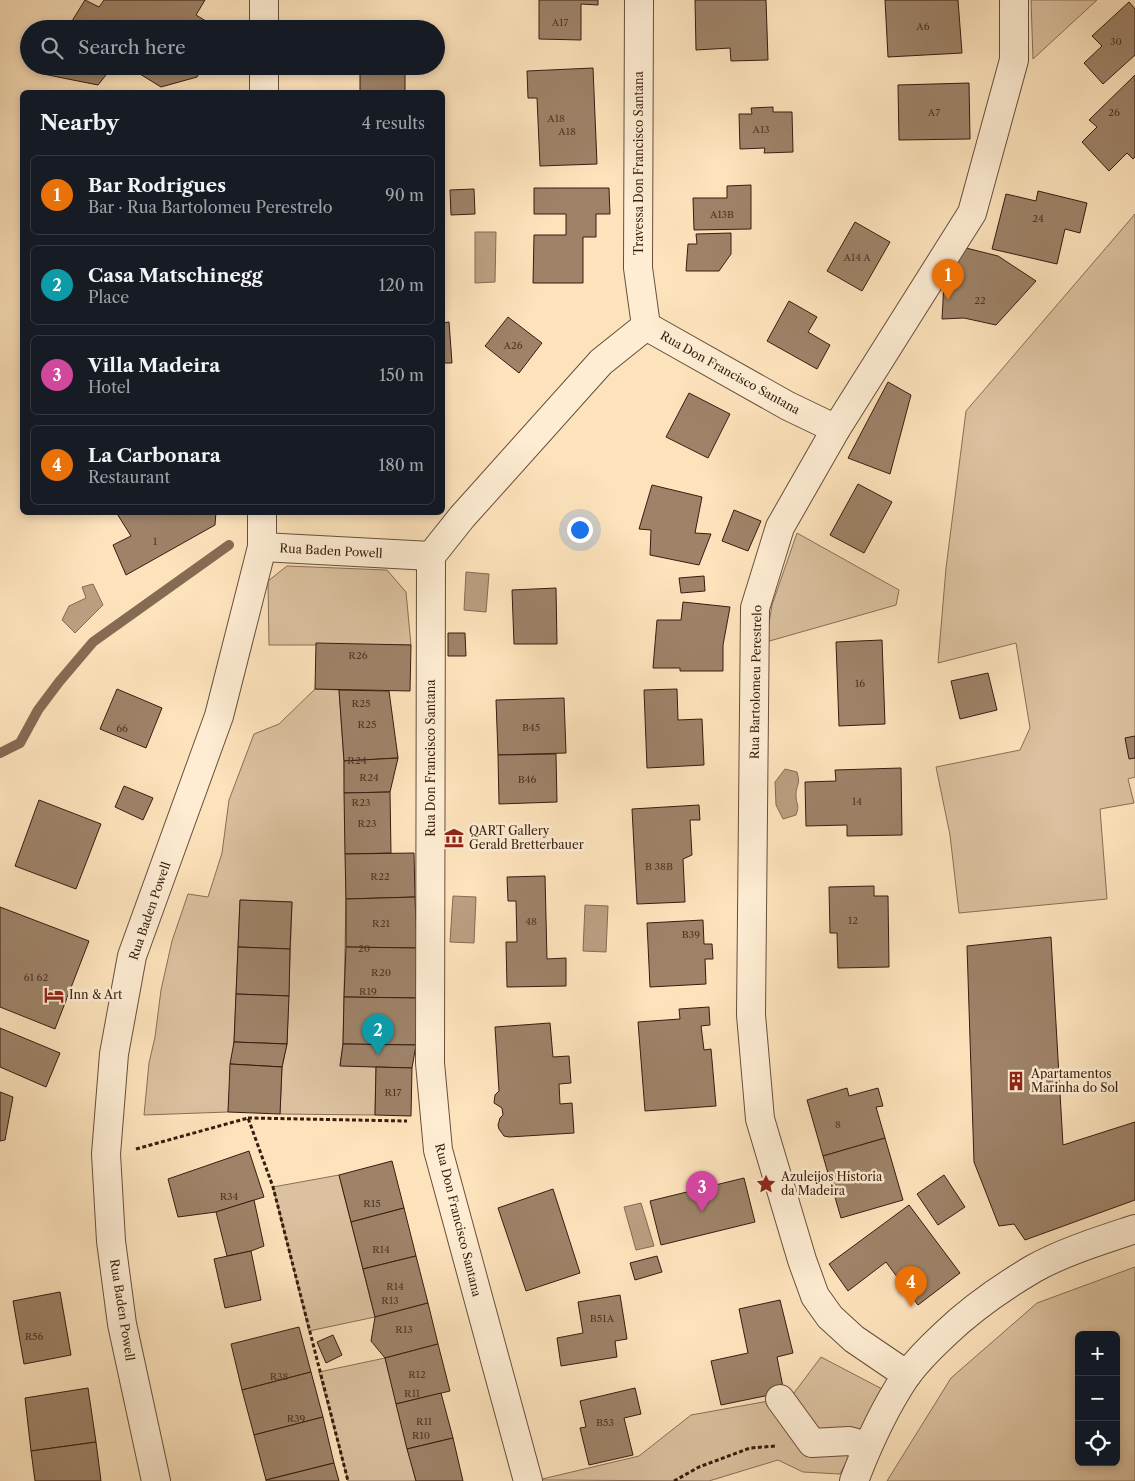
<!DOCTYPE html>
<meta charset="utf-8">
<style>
body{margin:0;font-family:"Libre Caslon Text",serif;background:#242831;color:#f1f3f6}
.controls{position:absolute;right:15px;bottom:15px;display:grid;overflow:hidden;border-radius:8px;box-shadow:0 2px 8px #0003}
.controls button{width:45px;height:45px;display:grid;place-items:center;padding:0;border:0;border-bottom:1px solid #363941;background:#171b24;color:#f1f3f6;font:25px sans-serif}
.you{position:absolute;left:579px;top:529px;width:18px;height:18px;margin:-12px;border:4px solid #fff;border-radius:50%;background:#1a73e8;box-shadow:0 0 0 8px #1a73e833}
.badge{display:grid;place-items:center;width:32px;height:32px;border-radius:50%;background:#c59692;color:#fff;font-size:16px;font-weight:700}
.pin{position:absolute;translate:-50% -41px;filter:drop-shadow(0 1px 2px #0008)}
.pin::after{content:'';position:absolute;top:26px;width:18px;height:15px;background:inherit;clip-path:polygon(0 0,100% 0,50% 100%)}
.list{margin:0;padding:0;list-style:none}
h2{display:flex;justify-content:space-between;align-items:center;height:65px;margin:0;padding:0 20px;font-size:21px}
h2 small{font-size:16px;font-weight:400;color:#9ea1a6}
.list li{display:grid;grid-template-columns:32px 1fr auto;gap:15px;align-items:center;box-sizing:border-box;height:80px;margin:0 10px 10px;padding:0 10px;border:1px solid #363941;border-radius:8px}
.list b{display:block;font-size:19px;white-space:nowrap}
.list p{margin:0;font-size:16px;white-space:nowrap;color:#9ea1a6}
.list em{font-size:16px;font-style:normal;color:#9ea1a6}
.icon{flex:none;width:28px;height:28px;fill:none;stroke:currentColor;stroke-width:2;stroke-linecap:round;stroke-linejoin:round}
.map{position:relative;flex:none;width:1135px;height:1481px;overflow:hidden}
.search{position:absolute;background:#171b24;box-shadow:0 2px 8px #0003;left:20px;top:20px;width:425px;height:55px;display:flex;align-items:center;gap:12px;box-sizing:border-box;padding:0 18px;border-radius:28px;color:#9ea1a6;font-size:19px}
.panel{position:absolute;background:#171b24;box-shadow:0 2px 8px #0003;left:20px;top:90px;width:425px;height:425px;border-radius:8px}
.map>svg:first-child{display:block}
.green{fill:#dbc19f;stroke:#896e57;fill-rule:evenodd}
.water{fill:#ba9f81;stroke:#866b53}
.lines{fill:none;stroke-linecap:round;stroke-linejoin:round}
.stream{stroke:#866b53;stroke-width:10}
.building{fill:#9e8369;stroke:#371c0f}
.minor-casing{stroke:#684e3a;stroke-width:30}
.tertiary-casing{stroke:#684e3a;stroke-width:30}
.path{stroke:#371c0f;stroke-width:3;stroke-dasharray:4 2.5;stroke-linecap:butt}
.minor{stroke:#feedd3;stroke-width:28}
.tertiary{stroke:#feedd3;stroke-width:28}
.labels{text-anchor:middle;stroke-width:5;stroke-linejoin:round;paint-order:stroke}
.number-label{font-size:10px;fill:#513626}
.street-label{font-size:12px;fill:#371c0f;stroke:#feedd3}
.poi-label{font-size:12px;fill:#371c0f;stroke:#feedd3;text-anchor:start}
</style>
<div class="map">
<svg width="1135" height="1481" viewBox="0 0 1135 1481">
<rect width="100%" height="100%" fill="#fde3bc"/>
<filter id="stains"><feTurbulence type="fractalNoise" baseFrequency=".004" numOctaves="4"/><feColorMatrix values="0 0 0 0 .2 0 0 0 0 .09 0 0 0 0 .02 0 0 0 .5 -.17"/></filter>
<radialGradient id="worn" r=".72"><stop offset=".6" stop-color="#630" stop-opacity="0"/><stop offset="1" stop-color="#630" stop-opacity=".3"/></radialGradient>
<!-- green -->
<g class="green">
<path d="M1031,0H1097L1033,59Z"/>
<path d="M1135,214V777L1128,779L1134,803L1100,809L1107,899L959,913L950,835L936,767L1020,750L1030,728L1016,643L938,663L946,568L966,411Z"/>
<path d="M797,533L899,590L896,605L766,642L772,605Z"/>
<path d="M287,566L387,570L406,592L411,645H269L268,581Z"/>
<path d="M315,689L339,690L344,761L346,899L343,1044L340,1065L376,1067L375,1115L280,1114L282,1067L287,1044L292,902L240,900L234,1042L228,1112L144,1115L149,1063L155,1037L161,990L172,941L188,894L208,897L222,853L229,800L254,734L279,724Z"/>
<path d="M339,1175L375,1317L309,1331L273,1187Z"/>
<path d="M1135,1267V1481H887L951,1378L1037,1303ZM1079,1335H1116V1462H1079Z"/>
<path d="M821,1357L884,1390L840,1474L803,1472L778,1460L709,1481L538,1480L639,1456L691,1415L791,1397Z"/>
<path d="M385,1358L416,1481H348L319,1372Z"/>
</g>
<!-- water -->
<g class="water">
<path d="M475,232H496L495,282L475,283Z"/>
<path d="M466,572L489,574L486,612L464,610Z"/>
<path d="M93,584L103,605L75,633L62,620L69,606L86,598L82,587Z"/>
<path d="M785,769L797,772C801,786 796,784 796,795C796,805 800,804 796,815L783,819L776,805L775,782Z"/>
<path d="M453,896L476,897L474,943L450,942Z"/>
<path d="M585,905L608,906L606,952L583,951Z"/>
<path d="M641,1203L654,1246L636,1250L624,1207Z"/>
</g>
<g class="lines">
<!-- stream -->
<path class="stream" d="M0,753L20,743L38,710L59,682L93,642L229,545"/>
</g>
<!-- building -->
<g class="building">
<path d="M85,0L99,7L104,0H205L196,15L219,29H67Z"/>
<path d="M539,0H598V5L581,4V40L539,39Z"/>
<path d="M695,0H766L768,60L731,61L730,48L696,50Z"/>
<path d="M885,0H958L962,53L888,57Z"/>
<path d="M1129,2L1135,9V55L1103,84L1084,63L1102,46L1092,36Z"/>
<path d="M50,66H113L98,85L43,74Z"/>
<path d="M127,66H203L197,77L161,87Z"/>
<rect x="360" y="66" width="45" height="26"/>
<path d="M593,68L597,164L540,166L537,98H528L527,71Z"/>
<path d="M1135,75V157L1133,159L1127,153L1109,171L1082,142L1097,127L1089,120Z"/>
<path d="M969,83L970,139L899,140L898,85Z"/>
<path d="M773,107V112H792L793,152L764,153L765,148L740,149L739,114H752L751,108Z"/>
<path d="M751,185V229L694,230L693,198H727V186Z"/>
<path d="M534,188H609L610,214H596V237H583V283H533L534,235H566V214H534Z"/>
<path d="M474,189L475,214L451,215L450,190Z"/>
<path d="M1038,191L1087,203L1080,233L1065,229L1057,264L992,249L1006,194L1036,201Z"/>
<path d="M855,222L890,242L862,291L827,271Z"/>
<path d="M731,233V254L719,271H686L688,244H697L696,234Z"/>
<path d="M966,248L998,256L1036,281L996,325L964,318L942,319L944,283L955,281V264Z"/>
<path d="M789,301L817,317L808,332L830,345L817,369L767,341Z"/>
<path d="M508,317L542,343L519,373L485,346Z"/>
<path d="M449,322L452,363H442V323Z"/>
<path d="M888,382L911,395L890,474L848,458Z"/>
<path d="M689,393L730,414L708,458L666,437Z"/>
<path d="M858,484L892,502L864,553L830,535Z"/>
<path d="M652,485L702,497L695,533L711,534L699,565L650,555L651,530L639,529Z"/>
<path d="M734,510L761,521L748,551L722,541Z"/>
<path d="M116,512H216L215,525L126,575L113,545L131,536Z"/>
<path d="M704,576L705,591L681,593L679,578Z"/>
<path d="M556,588L557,644H514L512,590Z"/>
<path d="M683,602L730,607L723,645V671H680V668H653L657,620H681Z"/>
<path d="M448,633H465L466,656H448Z"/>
<path d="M882,640L885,724L839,726L836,642Z"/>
<path d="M316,643L411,645L410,691L315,689Z"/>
<path d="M988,673L997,710L960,719L951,681Z"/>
<path d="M117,689L162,708L146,748L100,729Z"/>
<path d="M677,689L678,720L702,719L704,765L647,768L644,690Z"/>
<path d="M339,690L389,691L398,758L344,761Z"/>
<path d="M564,698L566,753L498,755L496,700Z"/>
<path d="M1135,736V758L1129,759L1125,738Z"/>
<path d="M556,754L557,802L499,804L498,755Z"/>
<path d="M398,758L390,792L344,793V761Z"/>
<path d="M901,768L902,835L847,836V825L806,826L805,782L836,781L835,770Z"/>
<path d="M124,786L153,798L143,820L115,807Z"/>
<path d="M390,792L391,853L345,854L344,793Z"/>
<path d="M39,800L101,824L76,889L15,866Z"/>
<path d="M699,805L700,820H690L692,855L683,859L685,902L637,904L632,809Z"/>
<path d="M414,853L415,897L346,899L345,854Z"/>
<path d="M545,876L547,959L566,958V986L507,987L506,942H517L516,901H508L507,877Z"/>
<path d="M874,886V896H888L889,967L838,968L837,933H830L829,887Z"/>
<path d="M415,897L417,948L346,947V899Z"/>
<path d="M240,900L292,902L290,949L238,947Z"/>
<path d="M0,907L89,941L55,1029L0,1007Z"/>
<path d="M703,920L704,944H712L713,959H705L706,984L650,987L647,923Z"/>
<path d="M1051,937L1063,1145L1135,1122V1200L1025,1240L1014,1224L999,1226L974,1162L967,946Z"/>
<path d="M238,947L290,949L289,996L236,994Z"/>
<path d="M346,947L417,948V998L344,997Z"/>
<path d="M236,994L289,996L287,1044L234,1042Z"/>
<path d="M344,997L417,998L416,1045L343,1044Z"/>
<path d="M709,1007L710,1025L701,1026L704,1050L711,1049L716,1106L645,1111L638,1022L680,1019L679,1009Z"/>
<path d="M550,1023L553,1057L569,1056L571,1083L559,1084L560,1104L572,1103L574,1133L509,1137L504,1136L499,1129L498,1125L500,1118L503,1115L502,1108L494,1103L495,1095L499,1091L495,1027Z"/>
<path d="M0,1028L60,1053L46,1087L0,1067Z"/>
<path d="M234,1042L287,1044L282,1067L230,1064Z"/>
<path d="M343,1044L416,1045L412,1068L340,1066Z"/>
<path d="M230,1064L282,1067L280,1114L228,1112Z"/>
<path d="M376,1067L412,1068L411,1116L375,1115Z"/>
<path d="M847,1088L849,1096L878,1088L883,1106L876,1107L885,1138L823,1156L807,1100Z"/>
<path d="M0,1092L13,1097L5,1140L0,1141Z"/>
<path d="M885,1138L903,1200L841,1218L823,1156Z"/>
<path d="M249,1151L264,1197L216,1212L178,1217L168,1179Z"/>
<path d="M392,1161L404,1208L351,1222L339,1175Z"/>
<path d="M944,1175L965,1207L938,1225L917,1194Z"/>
<path d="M744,1178L755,1222L661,1245L650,1201Z"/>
<path d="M553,1189L580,1273L526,1291L498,1208Z"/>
<path d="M254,1200L264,1246L251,1251L227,1256L216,1212Z"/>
<path d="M909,1205L960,1273L918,1305L886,1262L848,1291L829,1264Z"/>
<path d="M404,1208L416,1256L363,1269L351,1222Z"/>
<path d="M251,1251L261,1300L225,1308L214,1259Z"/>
<path d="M416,1256L428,1303L375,1317L363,1269Z"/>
<path d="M657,1256L662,1272L635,1280L630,1263Z"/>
<path d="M60,1292L71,1355L24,1364L13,1301Z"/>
<path d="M620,1295L627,1339L615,1341L617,1357L561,1366L557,1338L583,1333L578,1302Z"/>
<path d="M780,1300L793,1353L777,1357L784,1392L721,1405L711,1361L748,1353L739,1309Z"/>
<path d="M428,1303L438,1344L385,1358L371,1341L375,1317Z"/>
<path d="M299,1327L311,1372L242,1390L231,1344Z"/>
<path d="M333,1335L342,1355L326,1363L317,1342Z"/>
<path d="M438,1344L450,1391L396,1404L385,1358Z"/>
<path d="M311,1372L323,1417L254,1435L242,1390Z"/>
<path d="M88,1388L96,1442L31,1451L25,1398Z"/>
<path d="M635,1388L641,1414L624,1418L633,1455L589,1465L580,1428L586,1427L580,1401Z"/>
<path d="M441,1393L453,1438L407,1449L396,1404Z"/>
<path d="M323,1417L334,1463L266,1480L254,1435Z"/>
<path d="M453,1438L463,1481H416L407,1449Z"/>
<path d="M96,1442L101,1481H35L31,1451Z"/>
<path d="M334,1463L339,1481H266V1480Z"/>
</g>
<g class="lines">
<defs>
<g id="minor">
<path d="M639,0L638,268L646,326"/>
<path d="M264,29V0"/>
<path d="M264,92V66"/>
<path d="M262,547L431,556"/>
<path d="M907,1375L854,1339L830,1317L815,1296L802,1260L760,1119L751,1015L755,608L780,527L836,429L972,213L1014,60V0"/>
<path d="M780,1399L812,1443L849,1441L867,1446"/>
<path d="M156,1481L122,1324L111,1241L106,1154L114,1054L132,956L219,716L262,547V512"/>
<path d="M528,1481L438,1150L430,1063L431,556L462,517L601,362L646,326L788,406L836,429"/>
</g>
<path id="tertiary" d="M854,1481C868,1444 884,1409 906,1376C917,1361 931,1347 945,1334C971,1309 1001,1288 1033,1269C1063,1252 1102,1240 1135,1229"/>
</defs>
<!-- minor casing -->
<use href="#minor" class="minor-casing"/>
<!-- tertiary casing -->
<use href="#tertiary" class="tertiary-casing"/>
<!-- path -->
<g class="path">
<path d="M248,1118L407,1121"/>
<path d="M136,1149L248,1118L273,1187L348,1481"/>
<path d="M674,1481L699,1467L750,1448L776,1446"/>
</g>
<!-- minor -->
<use href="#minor" class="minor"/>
<!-- tertiary -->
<use href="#tertiary" class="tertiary"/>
</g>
<!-- icons -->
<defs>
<symbol id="museum-bare" viewBox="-9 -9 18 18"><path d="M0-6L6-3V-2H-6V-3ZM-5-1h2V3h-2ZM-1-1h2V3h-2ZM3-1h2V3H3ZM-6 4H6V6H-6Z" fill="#8f2418" stroke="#feedd3" stroke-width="2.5" paint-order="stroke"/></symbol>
<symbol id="hotel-bare" viewBox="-9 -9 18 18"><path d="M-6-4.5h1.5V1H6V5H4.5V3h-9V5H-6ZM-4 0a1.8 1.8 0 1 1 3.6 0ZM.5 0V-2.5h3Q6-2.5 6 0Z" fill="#8f2418" stroke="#feedd3" stroke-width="2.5" paint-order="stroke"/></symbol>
<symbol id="building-bare" viewBox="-9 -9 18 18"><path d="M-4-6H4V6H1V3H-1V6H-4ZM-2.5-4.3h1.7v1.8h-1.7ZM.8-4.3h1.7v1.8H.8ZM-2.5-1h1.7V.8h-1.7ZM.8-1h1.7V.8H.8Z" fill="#8f2418" stroke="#feedd3" stroke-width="2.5" paint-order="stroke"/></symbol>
<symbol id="sight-bare" viewBox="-9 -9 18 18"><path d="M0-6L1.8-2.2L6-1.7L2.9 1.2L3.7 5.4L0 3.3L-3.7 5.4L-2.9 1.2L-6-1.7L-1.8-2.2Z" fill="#8f2418" stroke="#feedd3" stroke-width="2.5" paint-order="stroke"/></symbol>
</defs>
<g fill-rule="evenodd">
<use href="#museum-bare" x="440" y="824" width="28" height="28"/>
<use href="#hotel-bare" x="40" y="981" width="28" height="28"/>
<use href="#building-bare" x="1002" y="1067" width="28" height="28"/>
<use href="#sight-bare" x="752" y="1170" width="28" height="28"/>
</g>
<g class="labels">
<!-- number labels -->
<g class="number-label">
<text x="560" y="26">A17</text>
<text x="923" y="30">A6</text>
<text x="1116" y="45">30</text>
<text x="934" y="116">A7</text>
<text x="1114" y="116">26</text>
<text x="556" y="122">A18</text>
<text x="761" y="133">A13</text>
<text x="567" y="135">A18</text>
<text x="722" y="218">A13B</text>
<text x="1038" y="222">24</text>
<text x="857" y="261">A14 A</text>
<text x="980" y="304">22</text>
<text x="513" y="349">A26</text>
<text x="155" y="545">1</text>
<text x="358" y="659">R26</text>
<text x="860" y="687">16</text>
<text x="361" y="707">R25</text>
<text x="367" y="728">R25</text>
<text x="531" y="731">B45</text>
<text x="122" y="732">66</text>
<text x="357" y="764">R24</text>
<text x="369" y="781">R24</text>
<text x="527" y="783">B46</text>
<text x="857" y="805">14</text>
<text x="361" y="806">R23</text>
<text x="367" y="827">R23</text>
<text x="659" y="870">B 38B</text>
<text x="380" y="880">R22</text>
<text x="853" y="924">12</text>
<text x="531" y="925">48</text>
<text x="381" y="927">R21</text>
<text x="691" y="938">B39</text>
<text x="364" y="952">20</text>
<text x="381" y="976">R20</text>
<text x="36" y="981">61 62</text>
<text x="368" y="995">R19</text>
<text x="393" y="1096">R17</text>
<text x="838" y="1128">8</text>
<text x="229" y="1200">R34</text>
<text x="372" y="1207">R15</text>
<text x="381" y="1253">R14</text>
<text x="395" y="1290">R14</text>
<text x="390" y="1304">R13</text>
<text x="602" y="1322">B51A</text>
<text x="404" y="1333">R13</text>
<text x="34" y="1340">R56</text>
<text x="417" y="1378">R12</text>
<text x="279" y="1380">R38</text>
<text x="412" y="1397">R11</text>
<text x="296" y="1422">R39</text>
<text x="424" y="1425">R11</text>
<text x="605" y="1426">B53</text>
<text x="421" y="1439">R10</text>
</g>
<!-- street labels -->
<g class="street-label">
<text transform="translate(639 163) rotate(-90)" y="4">Travessa Don Francisco Santana</text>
<text transform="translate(730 373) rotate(29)" y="4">Rua Don Francisco Santana</text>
<text transform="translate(331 551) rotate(3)" y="4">Rua Baden Powell</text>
<text transform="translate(756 682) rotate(-89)" y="4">Rua Bartolomeu Perestrelo</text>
<text transform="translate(431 758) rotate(-90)" y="4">Rua Don Francisco Santana</text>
<text transform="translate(150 911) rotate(-71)" y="4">Rua Baden Powell</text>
<text transform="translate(458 1220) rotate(76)" y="4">Rua Don Francisco Santana</text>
<text transform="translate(122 1310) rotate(81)" y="4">Rua Baden Powell</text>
</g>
<!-- poi labels -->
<g class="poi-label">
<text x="469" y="835">QART Gallery<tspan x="469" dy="14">Gerald Bretterbauer</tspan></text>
<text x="69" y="999">Inn &amp; Art</text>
<text x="1031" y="1078">Apartamentos<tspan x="1031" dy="14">Marinha do Sol</tspan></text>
<text x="781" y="1181">Azuleijos Historia<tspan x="781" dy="14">da Madeira</tspan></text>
</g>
</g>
<rect width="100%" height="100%" filter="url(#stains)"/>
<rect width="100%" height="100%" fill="url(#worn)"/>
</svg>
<div class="controls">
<button>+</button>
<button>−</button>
<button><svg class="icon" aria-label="locate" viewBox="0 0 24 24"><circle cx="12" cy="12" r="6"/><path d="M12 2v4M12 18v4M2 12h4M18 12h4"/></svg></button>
</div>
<div class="you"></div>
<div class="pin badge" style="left:948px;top:300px;background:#e8710a">1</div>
<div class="pin badge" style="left:378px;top:1055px;background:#0f9aa8">2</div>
<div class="pin badge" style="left:702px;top:1212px;background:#d1479c">3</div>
<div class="pin badge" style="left:911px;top:1307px;background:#e8710a">4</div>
<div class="search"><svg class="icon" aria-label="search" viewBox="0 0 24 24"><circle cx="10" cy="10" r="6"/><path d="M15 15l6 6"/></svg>Search here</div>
<section class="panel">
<h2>Nearby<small>4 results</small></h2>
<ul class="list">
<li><span class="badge" style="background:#e8710a">1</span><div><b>Bar Rodrigues</b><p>Bar · Rua Bartolomeu Perestrelo</p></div><em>90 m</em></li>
<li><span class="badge" style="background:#0f9aa8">2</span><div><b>Casa Matschinegg</b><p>Place</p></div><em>120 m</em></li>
<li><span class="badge" style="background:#d1479c">3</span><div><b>Villa Madeira</b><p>Hotel</p></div><em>150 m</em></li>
<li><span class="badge" style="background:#e8710a">4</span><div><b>La Carbonara</b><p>Restaurant</p></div><em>180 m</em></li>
</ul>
</section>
</div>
